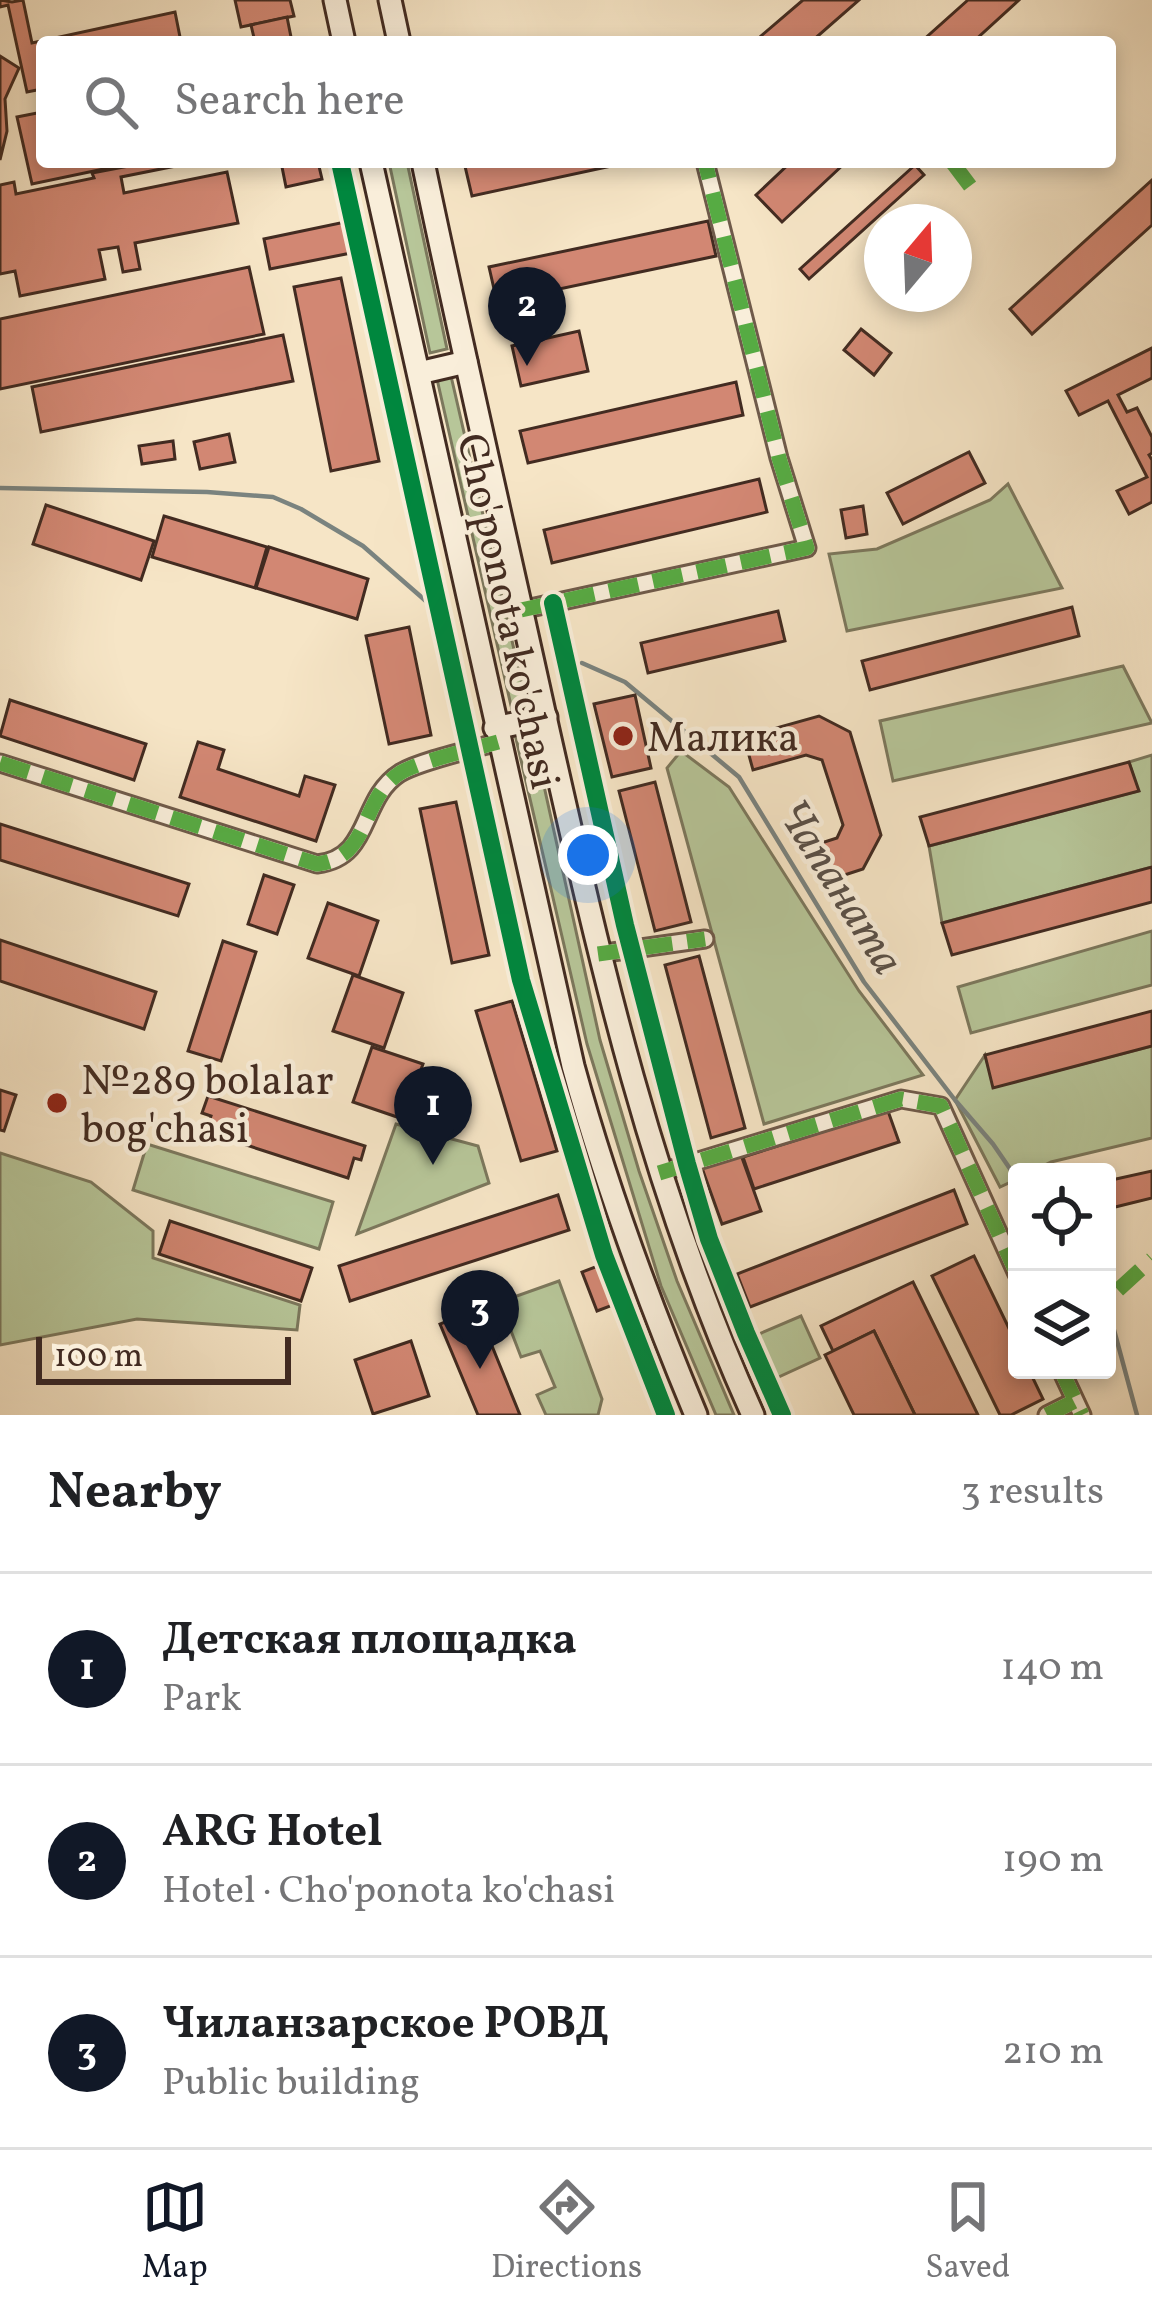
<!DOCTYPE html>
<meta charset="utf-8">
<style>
body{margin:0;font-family:Vollkorn,serif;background:#f2f2f2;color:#202124}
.controls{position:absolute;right:36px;bottom:36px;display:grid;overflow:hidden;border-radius:12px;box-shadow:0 6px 18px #0003}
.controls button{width:108px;height:108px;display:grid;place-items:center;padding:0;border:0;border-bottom:3px solid #e0e0e0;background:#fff;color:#202124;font:60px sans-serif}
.compass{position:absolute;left:864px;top:204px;width:108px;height:108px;border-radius:50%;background:#fff;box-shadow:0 6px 18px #0003;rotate:19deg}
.scale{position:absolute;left:36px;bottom:30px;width:255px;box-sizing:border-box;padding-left:12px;border:6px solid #422b21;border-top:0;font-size:33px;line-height:42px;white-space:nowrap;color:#422b21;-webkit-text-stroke:9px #f9eeda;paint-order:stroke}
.you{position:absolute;left:588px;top:855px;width:42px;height:42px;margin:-30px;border:9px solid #fff;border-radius:50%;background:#1a73e8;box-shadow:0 0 0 18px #1a73e833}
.badge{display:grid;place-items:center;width:78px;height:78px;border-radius:50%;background:#111827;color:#fff;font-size:39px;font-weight:700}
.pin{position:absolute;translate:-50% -99px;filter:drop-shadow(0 3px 6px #0008)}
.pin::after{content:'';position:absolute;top:63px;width:42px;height:36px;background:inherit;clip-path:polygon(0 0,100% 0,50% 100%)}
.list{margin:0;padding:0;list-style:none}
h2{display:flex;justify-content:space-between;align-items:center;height:156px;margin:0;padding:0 48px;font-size:51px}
h2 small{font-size:39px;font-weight:400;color:#757577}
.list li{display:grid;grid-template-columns:78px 1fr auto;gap:36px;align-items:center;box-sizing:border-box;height:192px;padding:0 48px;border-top:3px solid #e0e0e0}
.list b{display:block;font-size:45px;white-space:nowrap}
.list p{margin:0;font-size:39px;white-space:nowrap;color:#757577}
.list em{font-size:39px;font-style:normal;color:#757577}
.icon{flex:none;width:66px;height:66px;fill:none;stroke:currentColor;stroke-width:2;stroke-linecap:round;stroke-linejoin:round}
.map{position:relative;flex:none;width:1152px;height:1415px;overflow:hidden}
.search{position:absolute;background:#fff;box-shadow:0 6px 18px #0003;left:36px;right:36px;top:36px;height:132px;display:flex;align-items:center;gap:30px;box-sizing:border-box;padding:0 42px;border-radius:12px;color:#757577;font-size:45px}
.sheet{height:732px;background:#fff}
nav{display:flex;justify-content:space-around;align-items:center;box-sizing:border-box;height:168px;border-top:3px solid #e0e0e0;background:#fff;font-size:33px;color:#757577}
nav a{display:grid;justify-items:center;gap:6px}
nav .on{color:#111827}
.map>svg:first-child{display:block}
.green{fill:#b7c699;stroke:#7c785d;stroke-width:3}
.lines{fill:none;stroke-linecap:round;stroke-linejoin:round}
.stream{stroke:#7a837f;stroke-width:4.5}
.building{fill:#d28773;stroke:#422b21;stroke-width:3}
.minor-casing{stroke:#6f5a4a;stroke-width:21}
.secondary-casing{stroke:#422b21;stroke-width:27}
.minor{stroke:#f9eeda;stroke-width:15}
.secondary{stroke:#f9eeda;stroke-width:21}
.quiet{stroke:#56ab43;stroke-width:15;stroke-dasharray:30 15;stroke-linecap:butt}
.cycleway-casing{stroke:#f9eeda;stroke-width:26}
.cycleway{stroke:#00873e;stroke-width:18}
.poi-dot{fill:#8f2418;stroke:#f9eeda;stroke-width:4.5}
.labels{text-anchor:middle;stroke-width:9;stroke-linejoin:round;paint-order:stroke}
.street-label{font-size:42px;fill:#422b21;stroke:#f9eeda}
.poi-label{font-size:42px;fill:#422b21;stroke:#f9eeda;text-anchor:start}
.water-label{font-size:45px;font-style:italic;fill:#5a5048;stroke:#f9eeda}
</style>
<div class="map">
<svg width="1152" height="1415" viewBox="0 0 1152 1415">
<rect width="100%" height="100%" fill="#f6e5c6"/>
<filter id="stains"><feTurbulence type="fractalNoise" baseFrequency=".00167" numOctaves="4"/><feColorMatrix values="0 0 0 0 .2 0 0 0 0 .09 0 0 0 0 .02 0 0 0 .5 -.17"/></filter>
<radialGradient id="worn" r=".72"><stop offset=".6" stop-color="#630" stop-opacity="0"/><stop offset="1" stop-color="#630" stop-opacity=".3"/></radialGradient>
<!-- green -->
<g class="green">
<path d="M389,162H407L447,349L430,353Z"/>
<path d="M451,376L527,706L512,710L437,379Z"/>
<path d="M1008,484L1062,588L847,631L829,554L877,549L990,500Z"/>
<path d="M1123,666L1152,723L893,781L880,721Z"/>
<path d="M531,727L600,1040L639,1171L677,1281L734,1415H716L661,1286L587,1044L514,730Z"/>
<path d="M681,751L729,787L859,991L923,1075L764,1124L667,768Z"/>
<path d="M1152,755V867L942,923L929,846L1138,791L1129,762Z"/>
<path d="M1152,931V985L971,1033L958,987Z"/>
<path d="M1152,1046V1138L1051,1162L1031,1172H1017V1179L1000,1187L955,1100L985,1055L994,1087Z"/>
<path d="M396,1124L478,1146L489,1183L357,1234Z"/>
<path d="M147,1144L333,1202L319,1249L133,1190Z"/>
<path d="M0,1153L91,1182L153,1231V1258L300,1305L297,1330L137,1319L0,1345Z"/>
<path d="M559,1281L602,1399L598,1415H546L537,1395L555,1387L540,1351L521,1357L500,1302Z"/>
<path d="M801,1316L820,1358L772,1380L752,1337Z"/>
</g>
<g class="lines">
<!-- stream -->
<g class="stream">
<path d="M0,488L207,492L273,497L301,509L363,546L427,602"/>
<path d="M582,663L625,682L739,777L864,982L955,1100L993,1144L1017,1179"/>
<path d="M1107,1304L1137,1415"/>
</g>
</g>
<!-- building -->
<g class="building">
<path d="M0,0L12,2L23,0L32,43L175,12L181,42H42V89L27,92L8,5L0,7Z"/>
<path d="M235,0H290L294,16L241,27Z"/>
<path d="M803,0H859L811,42H754Z"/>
<path d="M968,0H1019L973,42H921Z"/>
<path d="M287,17L292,42H255L251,25Z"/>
<path d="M0,56L19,68L5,99L7,131L0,160Z"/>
<path d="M42,112V162H137L32,184L17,117Z"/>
<path d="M150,162L186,164L121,177L124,193L227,172L238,223L135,243L140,269L123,272L118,247L99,250L105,279L20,296L15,271L0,274V185L14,182L16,194L94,178L92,173Z"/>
<path d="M281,162H318L322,179L286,187Z"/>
<path d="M464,162H630L472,196Z"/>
<path d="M791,162H846L782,222L756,195Z"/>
<path d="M915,165L924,175L809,279L800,269Z"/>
<path d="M1152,180V225L1032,334L1010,309Z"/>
<path d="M708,221L716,256L497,302L489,267Z"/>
<path d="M345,222L351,253L270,269L264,239Z"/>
<path d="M249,267L264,334L0,389V319Z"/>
<path d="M341,278L379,461L331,471L294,287Z"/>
<path d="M861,329L891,353L874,375L844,350Z"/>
<path d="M579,331L588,371L521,386L512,346Z"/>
<path d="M283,335L293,381L41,432L32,387Z"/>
<path d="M1152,348V378L1118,395L1127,412L1137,408L1152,437V453L1149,455L1152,460V502L1129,514L1117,491L1147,477L1108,401L1079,415L1066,391Z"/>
<path d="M736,382L743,415L528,463L520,431Z"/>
<path d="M229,434L235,462L200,469L194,442Z"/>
<path d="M173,441L175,459L142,464L139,446Z"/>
<path d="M969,452L985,483L903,524L887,493Z"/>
<path d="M759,479L767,512L552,563L544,530Z"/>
<path d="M46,505L154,541L141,580L33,544Z"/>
<path d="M863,506L867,534L846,538L841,510Z"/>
<path d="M164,516L267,547L255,588L152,557Z"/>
<path d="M269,547L368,579L357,619L256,588Z"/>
<path d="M1072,607L1079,636L870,690L862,661Z"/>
<path d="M778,611L785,641L648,673L641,643Z"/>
<path d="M409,627L431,735L389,744L366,636Z"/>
<path d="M635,695L651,768L612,777L594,704Z"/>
<path d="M10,700L146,744L134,780L0,736Z"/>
<path d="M819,716L850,732L881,835L863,869L826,881L815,845L837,838L843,825L822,760L806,755L753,770L744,737Z"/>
<path d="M198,742L224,750L218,769L299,796L305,776L335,785L316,841L180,797Z"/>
<path d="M1129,762L1139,791L929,846L920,817Z"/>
<path d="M655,782L691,922L655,931L619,791Z"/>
<path d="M456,802L489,955L452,963L420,809Z"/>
<path d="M0,824L189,884L178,916L0,860Z"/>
<path d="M1152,867V902L952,955L942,923Z"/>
<path d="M264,875L294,885L277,934L248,924Z"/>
<path d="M328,903L378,921L359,976L308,958Z"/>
<path d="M0,940L156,992L144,1029L0,981Z"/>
<path d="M223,941L256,952L221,1061L188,1051Z"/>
<path d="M699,956L745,1128L711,1138L665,965Z"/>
<path d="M353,975L403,993L384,1048L333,1031Z"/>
<path d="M512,1001L557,1151L521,1161L476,1011Z"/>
<path d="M1152,1011V1046L993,1088L985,1055Z"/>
<path d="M372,1047L423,1064L403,1119L353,1102Z"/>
<path d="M0,1090L16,1095L4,1131L0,1130Z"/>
<path d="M208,1096L365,1146L361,1160L354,1158L348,1178L206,1132L211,1116L202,1113Z"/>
<path d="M888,1111L899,1142L754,1189L743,1157Z"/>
<path d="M741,1155L761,1211L722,1224L702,1168Z"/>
<path d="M1152,1171V1198L1107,1209V1181Z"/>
<path d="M954,1190L967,1224L750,1307L737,1274Z"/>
<path d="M558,1195L569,1230L350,1301L339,1266Z"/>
<path d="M170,1221L312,1268L301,1301L159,1254Z"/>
<path d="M974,1256L1017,1345V1370H1029L1043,1399L1011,1415H1000L932,1276Z"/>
<path d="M598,1266L613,1305L597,1311L582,1272Z"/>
<path d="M913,1282L978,1415H915L874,1331L833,1351L821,1326Z"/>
<path d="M477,1309L520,1415H478L440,1324Z"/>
<path d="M874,1331L915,1415H854L825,1355Z"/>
<path d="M411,1341L429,1396L373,1414L355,1360Z"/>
</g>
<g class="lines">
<defs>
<g id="minor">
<path d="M521,610L807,548L779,458L705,162"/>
<path d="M0,763L317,864C372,858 359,799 400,773C420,761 474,749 498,742"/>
<path d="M598,954L705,939"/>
<path d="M659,1173L901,1099L941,1106L1017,1274"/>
<path d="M1061,1370L1082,1415"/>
<path d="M1047,1415L1075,1401"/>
</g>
<g id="secondary">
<path d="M335,0L344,42"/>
<path d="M390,0L399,42"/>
<path d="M371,162L573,1066C606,1186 648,1300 696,1415"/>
<path d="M423,162C462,349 505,534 546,721C600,961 651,1190 753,1415"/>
<path d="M419,373L466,362"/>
<path d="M495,728L546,717"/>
</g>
</defs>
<!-- minor casing -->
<use href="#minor" class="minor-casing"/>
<!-- secondary casing -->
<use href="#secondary" class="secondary-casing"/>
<!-- minor -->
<use href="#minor" class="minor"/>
<!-- secondary -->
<use href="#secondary" class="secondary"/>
<!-- quiet -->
<g class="quiet">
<path d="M952,162L977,195"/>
<path d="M521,610L807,548L779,458L705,162"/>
<path d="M0,763L317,864C372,858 359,799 400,773C420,761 474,749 498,742"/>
<path d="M598,954L705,939"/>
<path d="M659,1173L901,1099L941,1106L1017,1274"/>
<path d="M1118,1290L1152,1259"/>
<path d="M1061,1370L1082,1415"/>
<path d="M1047,1415L1075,1401"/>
</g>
<defs>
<g id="cycleway">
<path d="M340,162L521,980L604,1255L666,1415"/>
<path d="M553,603L625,925L687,1164L709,1239L746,1333L782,1415"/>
</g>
</defs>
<!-- cycleway casing -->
<use href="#cycleway" class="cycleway-casing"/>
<!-- cycleway -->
<use href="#cycleway" class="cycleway"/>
</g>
<!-- markers -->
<g class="poi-dot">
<circle cx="623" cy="736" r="12"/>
<circle cx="57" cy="1103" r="12"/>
</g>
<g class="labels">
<!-- street labels -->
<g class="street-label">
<text transform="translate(510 611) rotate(78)" y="15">Cho'ponota ko'chasi</text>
</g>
<!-- poi labels -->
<g class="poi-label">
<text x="647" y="751">Малика</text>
<text x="81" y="1094">№289 bolalar<tspan x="81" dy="48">bog'chasi</tspan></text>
</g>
<!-- water labels -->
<g class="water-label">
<text transform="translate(842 886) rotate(58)" y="16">Чапаната</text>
</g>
</g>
<rect width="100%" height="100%" filter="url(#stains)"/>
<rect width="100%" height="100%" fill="url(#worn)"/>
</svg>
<div class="controls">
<button><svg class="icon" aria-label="locate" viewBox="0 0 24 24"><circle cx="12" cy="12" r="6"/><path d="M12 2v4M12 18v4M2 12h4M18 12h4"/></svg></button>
<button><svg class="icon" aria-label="layers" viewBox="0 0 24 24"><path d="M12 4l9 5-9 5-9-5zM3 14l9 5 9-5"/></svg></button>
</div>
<svg class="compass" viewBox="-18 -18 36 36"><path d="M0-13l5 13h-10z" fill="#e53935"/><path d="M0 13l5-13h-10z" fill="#757577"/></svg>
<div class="scale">100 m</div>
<div class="you"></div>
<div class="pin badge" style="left:433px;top:1165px">1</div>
<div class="pin badge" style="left:527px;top:366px">2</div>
<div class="pin badge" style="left:480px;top:1369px">3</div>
<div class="search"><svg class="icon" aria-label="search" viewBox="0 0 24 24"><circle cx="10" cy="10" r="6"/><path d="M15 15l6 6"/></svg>Search here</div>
</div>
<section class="sheet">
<h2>Nearby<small>3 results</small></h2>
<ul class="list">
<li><span class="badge">1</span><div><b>Детская площадка</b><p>Park</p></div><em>140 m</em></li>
<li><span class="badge">2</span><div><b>ARG Hotel</b><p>Hotel · Cho'ponota ko'chasi</p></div><em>190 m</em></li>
<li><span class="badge">3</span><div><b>Чиланзарское РОВД</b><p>Public building</p></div><em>210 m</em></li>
</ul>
</section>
<nav>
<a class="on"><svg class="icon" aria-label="map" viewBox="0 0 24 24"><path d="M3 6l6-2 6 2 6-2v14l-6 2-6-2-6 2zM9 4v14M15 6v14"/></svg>Map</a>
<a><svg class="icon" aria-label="directions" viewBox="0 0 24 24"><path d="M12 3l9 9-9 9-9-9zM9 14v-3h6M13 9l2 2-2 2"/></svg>Directions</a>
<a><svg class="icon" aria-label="saved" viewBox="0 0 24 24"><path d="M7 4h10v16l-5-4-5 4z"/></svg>Saved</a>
</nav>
